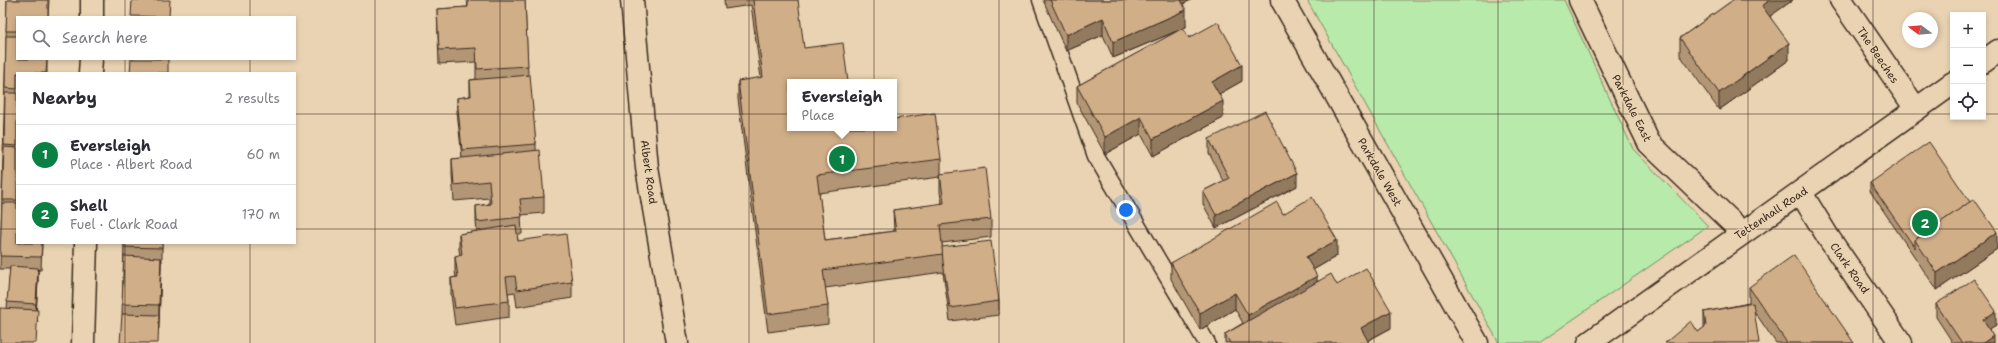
<!DOCTYPE html>
<meta charset="utf-8">
<style>
body{margin:0;font-family:"Shantell Sans",sans-serif;background:#f7f7f7;color:#2b2b33}
.controls{position:absolute;right:12px;top:12px;display:grid;overflow:hidden;border-radius:0px;box-shadow:0 2px 6px #0003}
.controls button{width:36px;height:36px;display:grid;place-items:center;padding:0;border:0;border-bottom:1px solid #e1e1e2;background:#fff;color:#2b2b33;font:20px sans-serif}
.compass{position:absolute;left:1902px;top:12px;width:36px;height:36px;border-radius:50%;background:#fff;box-shadow:0 2px 6px #0003;rotate:286deg}
.you{position:absolute;left:1126px;top:210px;width:14px;height:14px;margin:-10px;border:3px solid #fff;border-radius:50%;background:#1a73e8;box-shadow:0 0 0 6px #1a73e833}
.badge{display:grid;place-items:center;width:26px;height:26px;border-radius:50%;background:#0b8043;color:#fff;font-size:13px;font-weight:700}
.pin{position:absolute;translate:-50% -50%;border:2px solid #fff;box-shadow:0 1px 4px #0006}
.popup{position:absolute;left:787px;top:79px;width:110px;height:52px;box-sizing:border-box;display:grid;place-content:center;border-radius:0px;background:#fff;filter:drop-shadow(0 1px 3px #0005);font-size:13px;white-space:nowrap;color:#7c7c81}
.popup b{font-size:15px;color:#2b2b33}
.popup::after{content:'';position:absolute;left:50%;top:100%;margin-left:-8px;border:8px solid transparent;border-top-color:#fff}
.list{margin:0;padding:0;list-style:none}
h2{display:flex;justify-content:space-between;align-items:center;height:52px;margin:0;padding:0 16px;font-size:17px}
h2 small{font-size:13px;font-weight:400;color:#7c7c81}
.list li{display:grid;grid-template-columns:26px 1fr auto;gap:12px;align-items:center;box-sizing:border-box;height:60px;padding:0 16px;border-top:1px solid #e1e1e2}
.list b{display:block;font-size:15px;white-space:nowrap}
.list p{margin:0;font-size:13px;white-space:nowrap;color:#7c7c81}
.list em{font-size:13px;font-style:normal;color:#7c7c81}
.icon{flex:none;width:22px;height:22px;fill:none;stroke:currentColor;stroke-width:2;stroke-linecap:round;stroke-linejoin:round}
.map{position:relative;flex:none;width:1998px;height:343px;overflow:hidden}
.search{position:absolute;background:#fff;box-shadow:0 2px 6px #0003;left:16px;top:16px;width:280px;height:44px;display:flex;align-items:center;gap:10px;box-sizing:border-box;padding:0 14px;border-radius:0px;color:#7c7c81;font-size:15px}
.panel{position:absolute;background:#fff;box-shadow:0 2px 6px #0003;left:16px;top:72px;width:280px;height:172px;border-radius:0px}
.map>svg:first-child{display:block}
.green{fill:#b7eaab;stroke:#798a64}
.lines{fill:none;stroke-linecap:round;stroke-linejoin:round}
.service-casing{stroke:#3b2a1e;stroke-width:19}
.minor-casing{stroke:#3b2a1e;stroke-width:25}
.trunk-casing{stroke:#3b2a1e;stroke-width:25}
.service{stroke:#e9d3b2;stroke-width:16}
.minor{stroke:#e9d3b2;stroke-width:22}
.trunk{stroke:#e9d3b2;stroke-width:22}
.wall{fill:#b39675;stroke:#3b2a1e;fill-rule:evenodd}
.shaded-wall{fill:#927a5f;stroke:#3b2a1e}
.building{fill:#d0ae88;stroke:#3b2a1e}
.grid{fill:none;stroke:#3b2a1e;stroke-width:1;stroke-opacity:0.55}
.labels{text-anchor:middle;stroke-width:3;stroke-linejoin:round;paint-order:stroke}
.street-label{font-size:11px;fill:#3b2a1e;stroke:#e9d3b2}
</style>
<div class="map">
<svg width="1998" height="343" viewBox="0 0 1998 343">
<rect width="100%" height="100%" fill="#e9d3b2"/>
<filter id="ink" filterUnits="userSpaceOnUse"><feTurbulence type="fractalNoise" baseFrequency=".025" numOctaves="2"/><feDisplacementMap in="SourceGraphic" scale="8" xChannelSelector="R" yChannelSelector="G"/><feConvolveMatrix kernelMatrix="1 2 1 2 8 2 1 2 1" color-interpolation-filters="sRGB"/></filter>
<g filter="url(#ink)">
<!-- green -->
<path class="green" d="M1307,0H1564L1633,149L1708,226L1539,343H1499Z"/>
<g class="lines">
<defs>
<path id="service" d="M1041,0L1096,156L1207,343"/>
<g id="minor">
<path d="M632,0L647,168L677,343"/>
<path d="M1282,0L1477,343"/>
<path d="M1580,0L1649,143L1742,232"/>
<path d="M1841,0L1916,109"/>
<path d="M92,17V0"/>
<path d="M90,73L91,59"/>
<path d="M1801,193L1830,240L1901,343"/>
<path d="M83,343L86,243"/>
</g>
<g id="trunk">
<path d="M1983,62L1998,51"/>
<path d="M1589,343L1953,83"/>
</g>
</defs>
<!-- service casing -->
<use href="#service" class="service-casing"/>
<!-- minor casing -->
<use href="#minor" class="minor-casing"/>
<!-- trunk casing -->
<use href="#trunk" class="trunk-casing"/>
<!-- service -->
<use href="#service" class="service"/>
<!-- minor -->
<use href="#minor" class="minor"/>
<!-- trunk -->
<use href="#trunk" class="trunk"/>
</g>
<!-- wall -->
<g class="wall">
<path d="M7,0H49L48,17H17V59H47V73H17V243H42L41,270H38V281L36,310L38,323L7,309L10,269H0Z"/>
<path d="M467,0H525L528,75L536,144V151L544,197V213L521,215L522,234H517L518,241L572,282V298L517,307L515,292L508,293L509,301V317L455,325L451,295V278L456,277L455,272V256L460,255L459,250V234L477,231L476,222V206L489,204V198L454,201L452,175V159L462,158L457,111V98L470,96V80L476,79V62L439,64L437,9L468,7Z"/>
<path d="M724,0H798L790,128L941,159V174L991,219V237L942,243V247L999,301V315L950,321L943,272L825,288L828,306V324L768,332L738,99V81L761,78L751,5L725,9ZM940,177V192L942,204L893,210L894,231L825,240L819,193Z"/>
<path d="M1043,0H1191L1183,4L1186,27L1183,28L1189,38L1242,81L1219,94L1223,118L1153,156L1141,134L1105,154L1077,103V86L1182,29L1113,58L1103,35L1066,51Z"/>
<path d="M1733,0H1793L1770,16L1789,60L1719,110L1680,55V38Z"/>
<path d="M1209,139L1297,186L1216,228L1203,204V191L1223,181L1209,153Z"/>
<path d="M1870,183L1970,202L1997,249L1937,290L1870,191Z"/>
<path d="M1283,214L1337,256L1313,270L1317,281L1337,285L1391,328L1367,341L1369,343H1225V334L1243,323L1235,309L1200,330L1171,279V263Z"/>
<path d="M124,243H162V262H161L159,329L122,314Z"/>
<path d="M1749,287L1854,343H1776L1754,311L1698,332L1704,328V312L1749,303Z"/>
<path d="M1936,304L1996,325L1989,329L1993,343H1953L1936,317Z"/>
</g>
<!-- shaded-wall -->
<g class="shaded-wall">
<path d="M1177,0H1191L1177,6Z"/>
<path d="M1770,0H1793L1762,22V6Z"/>
<path d="M1186,10V27L1113,58V42Z"/>
<path d="M1103,18V35L1066,51V35Z"/>
<path d="M1789,43V60L1719,110V93Z"/>
<path d="M1242,65V81L1212,98V82Z"/>
<path d="M1223,101V118L1153,156V139Z"/>
<path d="M1141,117V134L1105,154V137Z"/>
<path d="M1297,173V186L1216,228V215Z"/>
<path d="M1997,232V249L1937,290V273Z"/>
<path d="M1337,240V256L1306,274V257Z"/>
<path d="M161,258V271L159,319V305Z"/>
<path d="M38,268V281L36,317V304Z"/>
<path d="M1317,276V293L1248,332V315Z"/>
<path d="M1235,293V309L1200,330V313Z"/>
<path d="M1391,311V328L1363,343L1361,328Z"/>
<path d="M1996,311V325L1983,333V320Z"/>
<path d="M1993,336V343H1983Z"/>
</g>
<!-- building -->
<g class="building">
<path d="M7,0H48V17H17V31H6Z"/>
<path d="M132,0H170L169,17L131,16Z"/>
<path d="M468,0H525L528,66L477,69L476,48L439,50L437,9L468,7Z"/>
<path d="M753,0H798L804,48L843,43L848,82H790V128H894V119L935,113L941,159L817,175L825,240L896,231L893,210L944,203L940,174L985,168L991,219L940,225L943,254L823,270L828,306L768,314L738,81L763,77Z"/>
<path d="M1050,0H1181L1186,10L1113,42L1103,18L1066,35Z"/>
<path d="M1733,0H1770L1762,6L1789,43L1719,93L1680,38Z"/>
<path d="M1218,22L1242,65L1212,82L1223,101L1153,139L1141,117L1105,137L1077,86L1183,28L1189,38Z"/>
<path d="M6,36H17V59H47L46,73H17V89L5,88Z"/>
<path d="M131,59H168V73H130Z"/>
<path d="M530,75L536,144L462,150L457,98L471,96L470,80Z"/>
<path d="M5,93H17V146L4,145Z"/>
<path d="M1265,111L1297,173L1216,215L1203,191L1229,178L1209,139Z"/>
<path d="M1929,142L1970,202L1915,240V248L1870,183Z"/>
<path d="M4,147L17,148V200H2Z"/>
<path d="M540,150L544,197L520,199L522,217L477,222L476,206L491,204L489,181L454,185L452,159Z"/>
<path d="M1312,197L1337,240L1306,257L1317,276L1248,315L1235,293L1200,313L1171,263L1277,202L1283,214Z"/>
<path d="M1974,199L1997,232L1937,273L1915,240Z"/>
<path d="M2,203H17V243H42L41,257L0,256Z"/>
<path d="M516,225L518,241L566,234L572,282L517,290L515,276L506,277L509,301L455,308L451,278L458,277L455,256L462,254L459,234Z"/>
<path d="M991,241L999,301L950,308L943,262L942,247Z"/>
<path d="M124,243H162V248L124,247Z"/>
<path d="M1794,255L1854,343H1787L1749,287Z"/>
<path d="M124,256L161,258L159,305L122,304Z"/>
<path d="M10,266L38,268L36,304L7,302Z"/>
<path d="M1366,268L1391,311L1361,328L1369,343H1230L1225,334L1331,274L1337,285Z"/>
<path d="M1974,279L1996,311L1983,320L1993,336L1983,343H1962L1936,304Z"/>
<path d="M1753,303L1759,343H1665L1691,321L1698,332L1706,326L1704,312Z"/>
<path d="M0,308L38,310L36,343H0Z"/>
<path d="M122,314L159,315L158,343H120Z"/>
</g>
</g>
<!-- grid -->
<path class="grid" d="M125,0V17M250,0V17M375,0V343M500,0V343M624,0V343M749,0V343M874,0V343M999,0V343M1124,0V343M1249,0V343M1374,0V343M1498,0V343M1623,0V343M1748,0V343M1873,0V343M125,59V73M250,59V73M0,114H17M295,114H1953M1983,114H1998M0,229H17M295,229H1998M125,243V343M250,243V343"/>
<g class="labels">
<!-- street labels -->
<g class="street-label">
<text transform="translate(1878 55) rotate(56)" y="4">The Beeches</text>
<text transform="translate(1632 108) rotate(63)" y="4">Parkdale East</text>
<text transform="translate(649 172) rotate(82)" y="4">Albert Road</text>
<text transform="translate(1380 172) rotate(60)" y="4">Parkdale West</text>
<text transform="translate(1771 213) rotate(-34)" y="4">Tettenhall Road</text>
<text transform="translate(1850 268) rotate(55)" y="4">Clark Road</text>
</g>
</g>
</svg>
<div class="controls">
<button>+</button>
<button>−</button>
<button><svg class="icon" aria-label="locate" viewBox="0 0 24 24"><circle cx="12" cy="12" r="6"/><path d="M12 2v4M12 18v4M2 12h4M18 12h4"/></svg></button>
</div>
<svg class="compass" viewBox="-18 -18 36 36"><path d="M0-13l5 13h-10z" fill="#e53935"/><path d="M0 13l5-13h-10z" fill="#7c7c81"/></svg>
<div class="you"></div>
<div class="pin badge" style="left:842px;top:159px">1</div>
<div class="popup"><b>Eversleigh</b>Place</div>
<div class="pin badge" style="left:1925px;top:223px">2</div>
<div class="search"><svg class="icon" aria-label="search" viewBox="0 0 24 24"><circle cx="10" cy="10" r="6"/><path d="M15 15l6 6"/></svg>Search here</div>
<section class="panel">
<h2>Nearby<small>2 results</small></h2>
<ul class="list">
<li><span class="badge">1</span><div><b>Eversleigh</b><p>Place · Albert Road</p></div><em>60 m</em></li>
<li><span class="badge">2</span><div><b>Shell</b><p>Fuel · Clark Road</p></div><em>170 m</em></li>
</ul>
</section>
</div>
